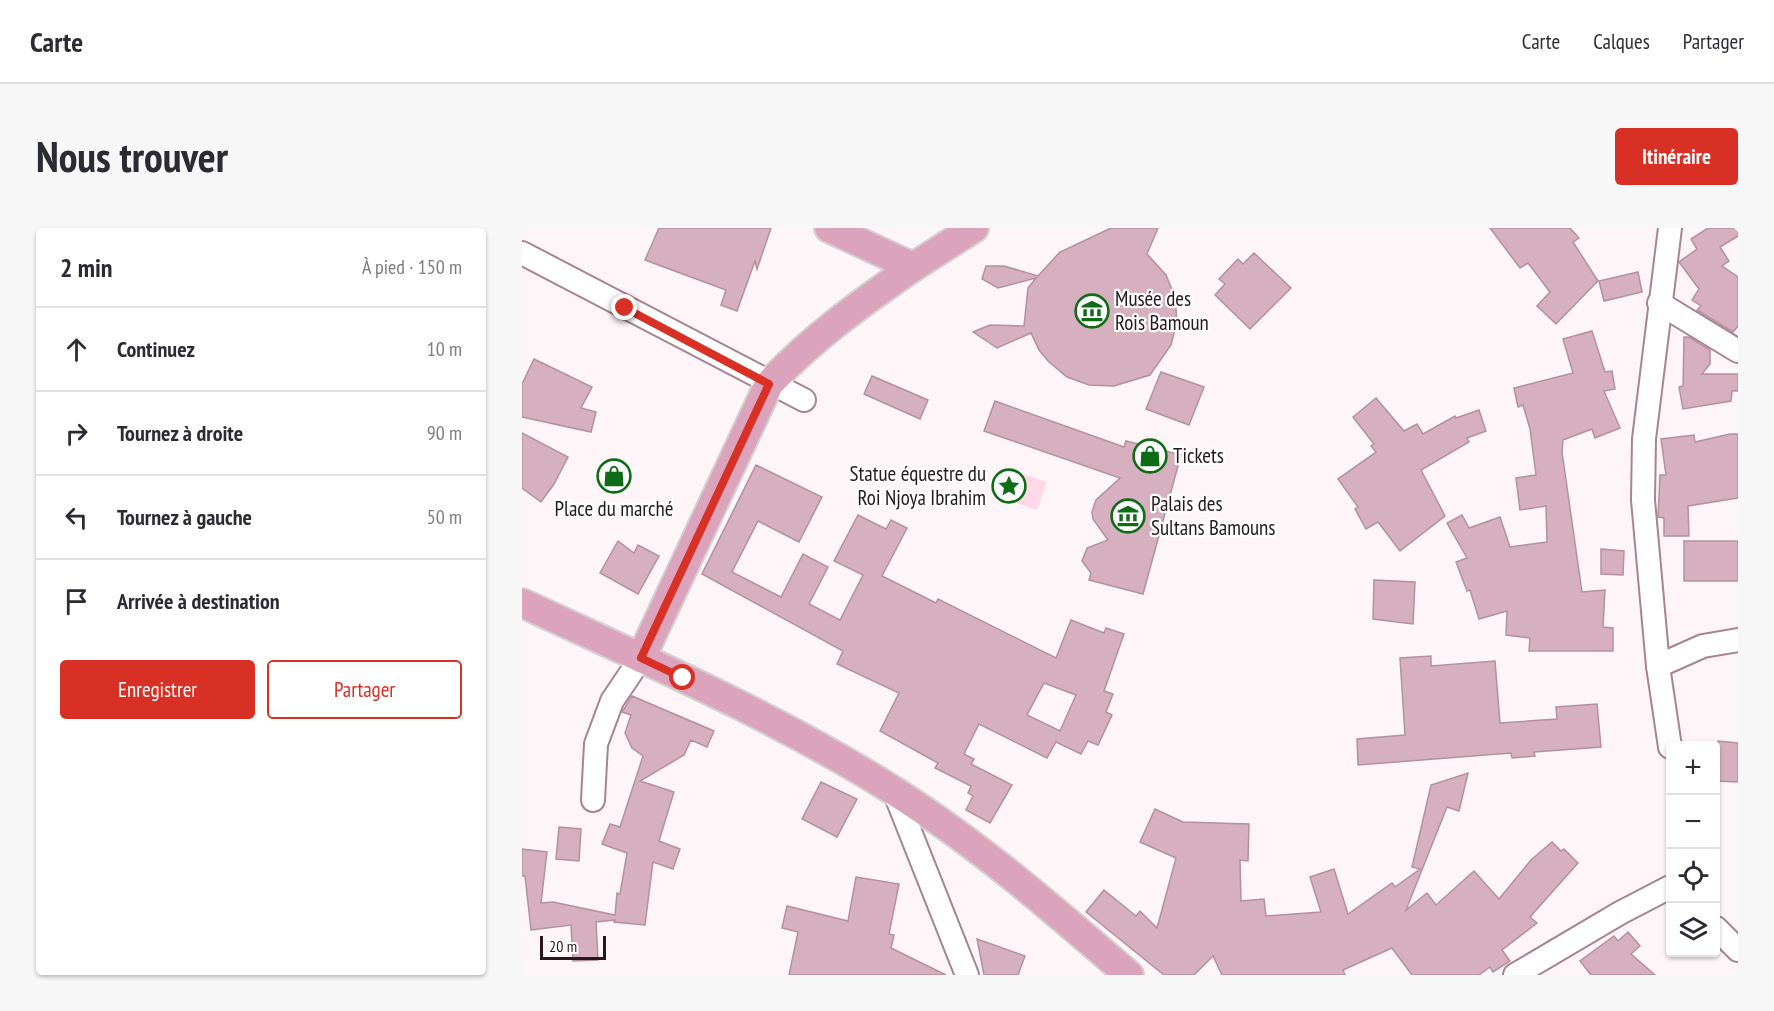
<!DOCTYPE html>
<html lang="fr">
<meta charset="utf-8">
<style>
body{margin:0;font-family:"PT Sans Narrow",sans-serif;background:#f7f7f7;color:#2b2b33}
.controls{position:absolute;right:18px;bottom:18px;display:grid;overflow:hidden;border-radius:6px;box-shadow:0 2px 4px #0004}
.controls button{width:54px;height:54px;display:grid;place-items:center;padding:0;border:0;border-bottom:2px solid #e1e1e2;background:#fff;color:#2b2b33;font:30px sans-serif}
.scale{position:absolute;left:18px;bottom:15px;width:66px;box-sizing:border-box;padding-left:6px;border:3px solid #26181d;border-top:0;font-size:16px;line-height:21px;white-space:nowrap;color:#26181d;-webkit-text-stroke:4px #fff;paint-order:stroke}
.stop{position:absolute;width:18px;height:18px;margin:-14px;border:4px solid #d93025;border-radius:50%;background:#fff}
.stop.end{background:#d93025;border-color:#fff;box-shadow:0 2px 6px #0008}
.list{margin:0;padding:0;list-style:none}
h2{display:flex;justify-content:space-between;align-items:center;height:78px;margin:0;padding:0 24px;font-size:26px}
h2 small{font-size:20px;font-weight:400;color:#7c7c81}
.list li{display:grid;grid-template-columns:39px 1fr auto;gap:18px;align-items:center;box-sizing:border-box;height:84px;padding:0 24px;border-top:2px solid #e1e1e2}
.list b{display:block;font-size:22px;white-space:nowrap}
.list em{font-size:20px;font-style:normal;color:#7c7c81}
.actions{display:flex;gap:12px;padding:18px 24px}
.actions a{flex:1;padding:14px 0;border:2px solid #d93025;border-radius:6px;text-align:center;font-size:21px;color:#d93025}
.actions .main{background:#d93025;color:#fff}
.icon{flex:none;width:33px;height:33px;fill:none;stroke:currentColor;stroke-width:2;stroke-linecap:round;stroke-linejoin:round}
.map{position:relative;flex:none;width:1216px;height:747px;overflow:hidden;border-radius:6px}
header{display:flex;align-items:center;gap:36px;box-sizing:border-box;height:84px;padding:0 30px;background:#fff;border-bottom:2px solid #e1e1e2}
header strong{font-size:28px}
nav{display:flex;gap:33px;margin-inline-start:auto;font-size:21px}
.intro{display:flex;align-items:center;justify-content:space-between;box-sizing:border-box;height:144px;padding:0 36px}
h1{margin:0;font-size:42px}
.button{padding:15px 27px;border-radius:6px;background:#d93025;color:#fff;font-size:21px;font-weight:700}
main{display:flex;gap:36px;padding:0 36px}
aside{flex:1;background:#fff;border-radius:6px;box-shadow:0 2px 4px #0004}
.map>svg:first-child{display:block}
.green{fill:#ffd9e7}
.building{fill:#d6b0be;stroke:#b5909e;stroke-width:1.5;fill-rule:evenodd}
.lines{fill:none;stroke-linecap:round;stroke-linejoin:round}
.minor-casing{stroke:#a88492;stroke-width:26}
.major-casing{stroke:#d4d1d2;stroke-width:32}
.minor{stroke:#fff;stroke-width:22}
.major{stroke:#dca3bc;stroke-width:28}
.route{stroke:#d93025;stroke-width:8}
.labels{text-anchor:middle;stroke-width:4.5;stroke-linejoin:round;paint-order:stroke}
.poi-label{font-size:21px;fill:#26181d;stroke:#fff;text-anchor:start}
</style>
<header>
<strong>Carte</strong>
<nav><a>Carte</a><a>Calques</a><a>Partager</a></nav>
</header>
<div class="intro"><h1>Nous trouver</h1><a class="button">Itinéraire</a></div>
<main>
<aside>
<h2>2 min<small>À pied · 150 m</small></h2>
<ul class="list">
<li><svg class="icon" aria-label="ahead" viewBox="0 0 24 24"><path d="M12 20V5M6 11l6-6 6 6"/></svg><div><b>Continuez</b></div><em>10 m</em></li>
<li><svg class="icon" aria-label="right" viewBox="0 0 24 24"><path d="M7 20v-9h11M14 6l5 5-5 5"/></svg><div><b>Tournez à droite</b></div><em>90 m</em></li>
<li><svg class="icon" aria-label="left" viewBox="0 0 24 24"><path d="M17 20v-9H6M10 6l-5 5 5 5"/></svg><div><b>Tournez à gauche</b></div><em>50 m</em></li>
<li><svg class="icon" aria-label="arrive" viewBox="0 0 24 24"><path d="M6 21V4h12l-3 4 3 4H6"/></svg><div><b>Arrivée à destination</b></div></li>
</ul>
<div class="actions"><a class="main">Enregistrer</a><a>Partager</a></div>
</aside>
<div class="map">
<svg width="1216" height="747" viewBox="0 0 1216 747">
<rect width="100%" height="100%" fill="#fdf5f8"/>
<!-- green -->
<path class="green" d="M498,245L525,254L515,282L489,273Z"/>
<!-- building -->
<g class="building">
<path d="M137,0H249L235,41L233,33L215,83L199,77L204,62L123,32Z"/>
<path d="M589,0H636L625,26L644,47L653,69L655,94L649,117L628,147L592,158L567,157L545,149L526,133L517,122L509,105L475,120L451,104L468,97L502,98L506,60L514,50L476,60L460,51L464,38H482L516,48L538,24Z"/>
<path d="M968,0H1048L1057,10L1051,14L1076,53L1034,96L1015,78L1028,64L1006,35L998,40Z"/>
<path d="M1186,0H1216V8L1198,19L1207,33L1200,38L1216,49V98L1211,104L1175,82L1179,78L1170,72L1177,61L1157,34L1175,21L1169,11Z"/>
<path d="M732,25L769,60L728,101L693,67L703,56L697,51L716,31L721,36Z"/>
<path d="M1116,44L1120,64L1082,73L1077,53Z"/>
<path d="M1070,103L1083,144L1090,143L1093,161L1082,163L1098,200L1073,210L1070,201L1041,212L1040,224L1060,364L1083,362L1081,399L1091,400V423H1007L1008,410L984,407L985,383L957,391L948,362L945,363L934,334L945,330L925,295L940,287L947,300L978,289L988,319L1025,314L1024,278L998,282L994,250L1014,247L1008,201L1001,177L996,179L992,160L1051,145L1041,111Z"/>
<path d="M1162,109H1167L1188,122V136L1180,146H1216V163H1210L1209,173L1161,181L1157,159L1161,158Z"/>
<path d="M12,131L70,159L59,180L74,184L69,204L0,189V156Z"/>
<path d="M639,144L682,159L667,197L624,181Z"/>
<path d="M350,148L406,172L398,191L342,166Z"/>
<path d="M854,170L882,203L895,196L901,206L933,188L934,190L957,182L964,203L945,210L947,214L899,242L923,288L878,323L856,294L844,301L833,281L836,279L816,251L854,224L849,218L852,216L831,189Z"/>
<path d="M473,173L602,219L604,213L659,227L621,366L567,352L569,345L560,333L565,320L586,312L571,291L570,284L574,272L598,250L462,203Z"/>
<path d="M0,205L46,229L32,256L19,274L0,260Z"/>
<path d="M1208,206H1216V270L1166,278L1167,308H1142V290L1136,289L1138,247H1144L1139,211L1172,207L1173,214Z"/>
<path d="M234,237L300,269L277,314L236,293L210,344L259,369L281,326L306,339L287,376L318,392L341,347L312,333L336,287L364,301L369,292L385,300L360,348L414,375L416,371L534,430L549,392L582,405L584,400L602,406L582,463L591,466L584,484L590,487L576,517L566,513L559,526L534,514L525,530L457,496L442,526L452,531L449,536L490,557L468,595L444,582L451,568L446,565L449,558L413,540L416,535L358,503L377,465L315,436L321,423L180,346ZM522,455L554,467L538,503L505,487Z"/>
<path d="M96,313L112,325L116,317L137,328L116,366L78,345Z"/>
<rect x="1162" y="313" width="54" height="40"/>
<path d="M1079,321L1102,323L1101,347L1079,346Z"/>
<path d="M852,352L893,354L891,396L851,391Z"/>
<path d="M909,428V438L973,433L978,495L1035,491L1034,479L1075,476L1079,519L1012,524L1013,528L990,530L989,525L836,537L835,511L883,507L878,430Z"/>
<path d="M110,468L192,503L185,519L169,512L162,527L118,553L152,564L137,613L158,621L151,641L131,634L123,697L92,694L93,692L74,694L76,732L51,733L49,697L9,702L3,648H0V621L25,624L19,675L31,674L93,687L95,665L98,666L105,625L80,616L88,596L98,599L121,528L110,520L103,505L109,487L100,484Z"/>
<path d="M1196,513L1216,515V554L1194,553Z"/>
<path d="M946,545L937,583L925,579L884,682L905,665L914,677L952,643L977,671L1009,632L1030,614L1039,623L1042,621L1056,635L1008,689L1015,695L980,722L988,733L971,744L968,739L957,747H890L870,720L821,742L823,747H700L691,728L672,747H642L564,684L582,662L614,688L618,683L635,700L654,630L618,614L633,581L661,594L727,596L726,633L718,632L719,673L742,671L744,688L799,684L788,649L812,641L826,686L870,655L873,659L898,641L890,639L909,557Z"/>
<path d="M299,554L335,571L315,609L280,591Z"/>
<path d="M37,599L59,601L57,633L34,631Z"/>
<path d="M334,649L377,656L367,706L372,707L369,720L424,747H267L276,704L260,700L265,678L326,693Z"/>
<path d="M1106,704L1118,718L1109,726L1133,747H1069L1058,733L1092,708L1096,713Z"/>
<path d="M455,711L503,728L496,747H462Z"/>
</g>
<g class="lines">
<defs>
<g id="minor">
<path d="M1148,0L1122,211L1121,272L1136,438L1148,519"/>
<path d="M0,25L282,172"/>
<path d="M1137,75L1216,123"/>
<path d="M1136,438L1181,418L1216,412"/>
<path d="M372,563L445,747"/>
<path d="M71,572L74,516L90,473L119,430"/>
<path d="M1194,700L1216,722"/>
<path d="M993,747L1098,685L1148,659"/>
</g>
<g id="major">
<path d="M307,0L391,39L452,0"/>
<path d="M0,375C125,433 255,489 372,563C456,616 532,682 607,747"/>
<path d="M119,430L247,156C290,110 339,75 391,39"/>
</g>
</defs>
<!-- minor casing -->
<use href="#minor" class="minor-casing"/>
<!-- major casing -->
<use href="#major" class="major-casing"/>
<!-- minor -->
<use href="#minor" class="minor"/>
<!-- major -->
<use href="#major" class="major"/>
</g>
<g class="lines">
<!-- route -->
<path class="route" d="M103,80L247,156L119,430L161,450"/>
</g>
<!-- icons -->
<defs>
<symbol id="museum-ring" viewBox="-11 -11 22 22"><circle r="9.5" fill="#fff" stroke="#0e6b16" stroke-width="1.5"/><path d="M0-6L6-3V-2H-6V-3ZM-5-1h2V3h-2ZM-1-1h2V3h-2ZM3-1h2V3H3ZM-6 4H6V6H-6Z" fill="#0e6b16"/></symbol>
<symbol id="shop-ring" viewBox="-11 -11 22 22"><circle r="9.5" fill="#fff" stroke="#0e6b16" stroke-width="1.5"/><path d="M-5-2.5h2.3a2.7 3.5 0 0 1 5.4 0H5L5.5 6h-11ZM-1.5-2.5h3a1.5 2.3 0 0 0-3 0Z" fill="#0e6b16"/></symbol>
<symbol id="sight-ring" viewBox="-11 -11 22 22"><circle r="9.5" fill="#fff" stroke="#0e6b16" stroke-width="1.5"/><path d="M0-6L1.8-2.2L6-1.7L2.9 1.2L3.7 5.4L0 3.3L-3.7 5.4L-2.9 1.2L-6-1.7L-1.8-2.2Z" fill="#0e6b16"/></symbol>
</defs>
<g fill-rule="evenodd">
<use href="#museum-ring" x="551" y="64" width="38" height="38"/>
<use href="#shop-ring" x="609" y="209" width="38" height="38"/>
<use href="#shop-ring" x="73" y="229" width="38" height="38"/>
<use href="#sight-ring" x="468" y="239" width="38" height="38"/>
<use href="#museum-ring" x="587" y="269" width="38" height="38"/>
</g>
<g class="labels">
<!-- poi labels -->
<g class="poi-label">
<text x="593" y="78">Musée des<tspan x="593" dy="24">Rois Bamoun</tspan></text>
<text x="651" y="235">Tickets</text>
<text x="464" y="253" text-anchor="end">Statue équestre du<tspan x="464" dy="24">Roi Njoya Ibrahim</tspan></text>
<text x="629" y="283">Palais des<tspan x="629" dy="24">Sultans Bamouns</tspan></text>
<text x="92" y="288" text-anchor="middle">Place du marché</text>
</g>
</g>
</svg>
<div class="controls">
<button>+</button>
<button>−</button>
<button><svg class="icon" aria-label="locate" viewBox="0 0 24 24"><circle cx="12" cy="12" r="6"/><path d="M12 2v4M12 18v4M2 12h4M18 12h4"/></svg></button>
<button><svg class="icon" aria-label="layers" viewBox="0 0 24 24"><path d="M12 4l9 5-9 5-9-5zM3 14l9 5 9-5"/></svg></button>
</div>
<div class="scale">20 m</div>
<div class="stop" style="left:161px;top:450px"></div>
<div class="stop end" style="left:103px;top:80px"></div>
</div>
</main>
